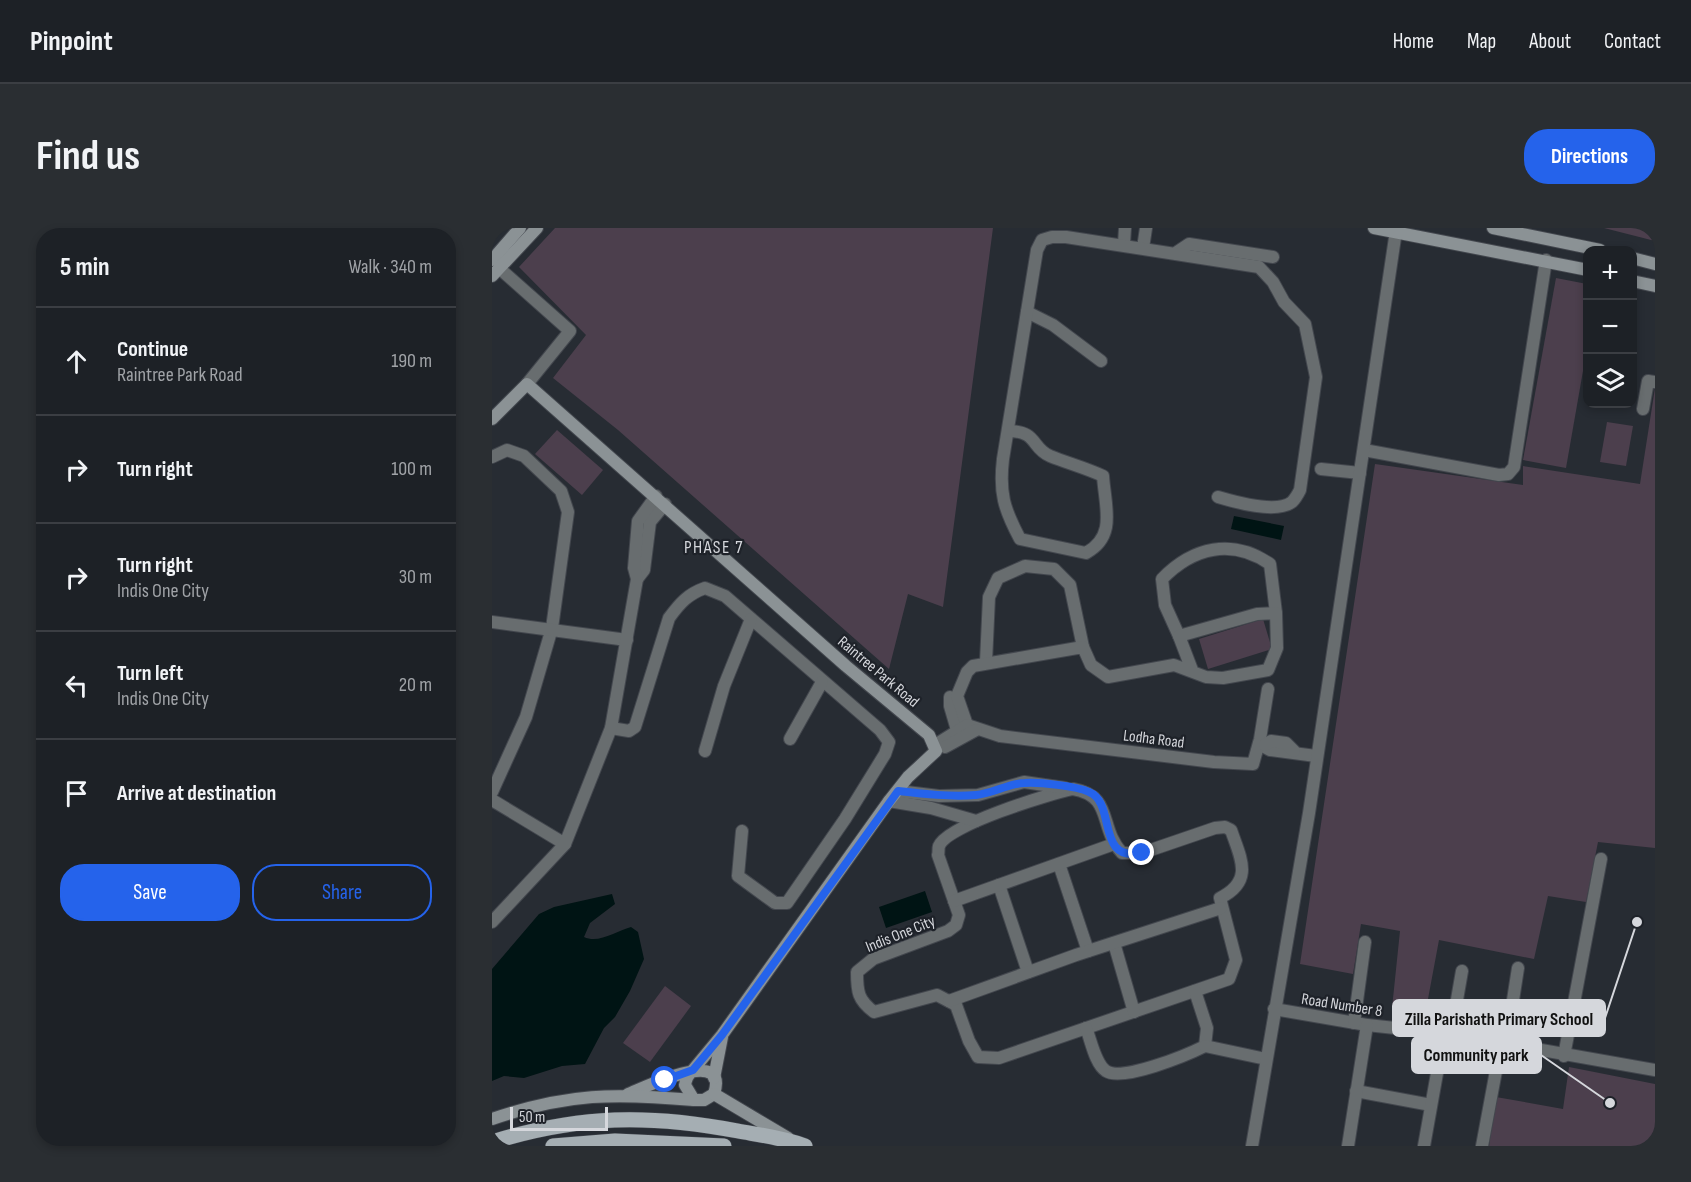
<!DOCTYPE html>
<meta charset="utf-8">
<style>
body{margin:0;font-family:"Sofia Sans Condensed",sans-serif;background:#2a2e32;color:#f1f3f6}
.controls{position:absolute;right:18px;top:18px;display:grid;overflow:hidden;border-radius:12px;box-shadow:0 3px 9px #0003}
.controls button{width:54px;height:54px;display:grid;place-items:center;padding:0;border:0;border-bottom:2px solid #3b3e43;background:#1d2126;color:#f1f3f6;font:30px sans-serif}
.scale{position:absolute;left:18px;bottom:15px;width:98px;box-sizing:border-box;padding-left:6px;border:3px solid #d5d7dc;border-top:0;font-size:16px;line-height:21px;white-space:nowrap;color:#d5d7dc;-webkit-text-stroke:4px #1e2229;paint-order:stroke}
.stop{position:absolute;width:18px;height:18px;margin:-14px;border:4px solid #2563eb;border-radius:50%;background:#fff}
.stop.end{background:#2563eb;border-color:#fff;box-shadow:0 2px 6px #0008}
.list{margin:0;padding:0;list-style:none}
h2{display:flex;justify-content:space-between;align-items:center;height:78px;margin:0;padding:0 24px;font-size:26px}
h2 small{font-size:20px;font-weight:400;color:#a0a3a7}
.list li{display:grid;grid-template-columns:39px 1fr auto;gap:18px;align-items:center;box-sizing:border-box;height:108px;padding:0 24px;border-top:2px solid #3b3e43}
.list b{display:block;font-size:22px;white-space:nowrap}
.list p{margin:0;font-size:20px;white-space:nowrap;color:#a0a3a7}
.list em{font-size:20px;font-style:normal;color:#a0a3a7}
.actions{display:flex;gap:12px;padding:18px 24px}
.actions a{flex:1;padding:14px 0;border:2px solid #2563eb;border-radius:24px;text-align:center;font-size:21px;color:#2563eb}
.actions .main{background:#2563eb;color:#fff}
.icon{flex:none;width:33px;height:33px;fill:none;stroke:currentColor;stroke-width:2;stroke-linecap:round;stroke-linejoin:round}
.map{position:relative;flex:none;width:1163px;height:918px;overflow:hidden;border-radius:24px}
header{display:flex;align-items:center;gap:36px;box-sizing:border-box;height:84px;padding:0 30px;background:#1d2126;border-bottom:2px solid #3b3e43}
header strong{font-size:28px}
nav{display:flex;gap:33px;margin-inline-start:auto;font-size:21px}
.intro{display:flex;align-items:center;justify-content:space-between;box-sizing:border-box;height:144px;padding:0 36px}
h1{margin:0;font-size:42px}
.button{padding:15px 27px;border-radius:24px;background:#2563eb;color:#fff;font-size:21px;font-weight:700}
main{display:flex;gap:36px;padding:0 36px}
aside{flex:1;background:#1d2126;border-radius:24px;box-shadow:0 3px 9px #0003}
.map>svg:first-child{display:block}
.green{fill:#4c3f4d}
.water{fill:#001414}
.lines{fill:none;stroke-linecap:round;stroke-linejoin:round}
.street-casing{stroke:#43474e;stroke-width:14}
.secondary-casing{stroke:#43474e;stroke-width:14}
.primary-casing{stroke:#43474e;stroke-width:16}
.street{stroke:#686d6f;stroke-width:12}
.secondary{stroke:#8b9295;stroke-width:12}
.primary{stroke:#a5aeb3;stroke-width:15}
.route{stroke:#2563eb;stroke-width:8}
.labels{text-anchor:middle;stroke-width:4.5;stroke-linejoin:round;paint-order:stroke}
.street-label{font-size:16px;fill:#d5d7dc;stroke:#1e2229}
.neighbourhood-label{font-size:18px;letter-spacing:1.5px;fill:#d5d7dc;stroke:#1e2229}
.leader{fill:none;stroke:#d5d7dc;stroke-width:2}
.callout-dot{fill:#d5d7dc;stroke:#1e2229;stroke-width:2}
.callout{fill:#d5d7dc;stroke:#d5d7dc;stroke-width:2}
.callout-label{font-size:18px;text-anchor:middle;font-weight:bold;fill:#111}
</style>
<header>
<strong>Pinpoint</strong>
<nav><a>Home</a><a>Map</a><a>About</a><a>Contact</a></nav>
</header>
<div class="intro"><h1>Find us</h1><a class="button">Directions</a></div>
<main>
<aside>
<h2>5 min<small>Walk · 340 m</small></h2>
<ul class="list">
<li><svg class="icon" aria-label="ahead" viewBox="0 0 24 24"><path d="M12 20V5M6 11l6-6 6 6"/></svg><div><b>Continue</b><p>Raintree Park Road</p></div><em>190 m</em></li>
<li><svg class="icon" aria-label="right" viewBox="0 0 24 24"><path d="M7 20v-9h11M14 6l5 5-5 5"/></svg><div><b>Turn right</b></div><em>100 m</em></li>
<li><svg class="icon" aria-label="right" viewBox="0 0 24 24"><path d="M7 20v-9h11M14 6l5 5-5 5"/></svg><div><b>Turn right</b><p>Indis One City</p></div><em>30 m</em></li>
<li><svg class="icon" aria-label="left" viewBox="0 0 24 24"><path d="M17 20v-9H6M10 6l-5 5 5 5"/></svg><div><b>Turn left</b><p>Indis One City</p></div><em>20 m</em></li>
<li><svg class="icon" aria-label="arrive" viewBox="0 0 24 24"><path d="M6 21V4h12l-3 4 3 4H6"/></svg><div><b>Arrive at destination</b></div></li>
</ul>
<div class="actions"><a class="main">Save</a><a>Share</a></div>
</aside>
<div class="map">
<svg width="1163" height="918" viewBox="0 0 1163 918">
<rect width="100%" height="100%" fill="#272c33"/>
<!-- green -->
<g class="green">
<path d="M63,0H501L451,379L416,366L397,441L126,202L61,150L94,107L27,39Z"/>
<path d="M1112,0H1163V13Z"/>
<path d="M1064,50L1095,56V120L1074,240L1031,232Z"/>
<path d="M1163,160V620L1106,614L1094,674L1056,668L1042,731L947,712L933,787L900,780L908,703L869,696L861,746L808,736L883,236L1031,257V238L1148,256Z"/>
<path d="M1115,194L1141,198L1134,238L1108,234Z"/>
<path d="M65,202L111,242L90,267L43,226Z"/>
<path d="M771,391L780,421L716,441L707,411Z"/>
<path d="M173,758L199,778L158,834L131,815Z"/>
<path d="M1077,839L1163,856V918H997L1004,869L1071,881Z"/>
</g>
<!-- water -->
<g class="water">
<path d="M742,288L792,298L789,312L739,301Z"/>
<path d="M433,663L440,684L394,700L387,679Z"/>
<path d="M120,666L123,676L98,695L92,709C107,716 124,703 139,699L146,704L152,731L138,763L123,789L112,800L93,836L70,838L32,850L12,848L0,853V741L47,686L62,679Z"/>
</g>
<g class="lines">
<defs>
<g id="street">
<path d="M632,16L633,0"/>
<path d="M651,20L654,0"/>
<path d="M685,24L697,16L781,29"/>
<path d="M7,40L78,103L35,156"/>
<path d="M535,84L561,97L609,133"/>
<path d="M1151,181L1156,153L1163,154"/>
<path d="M516,203C546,203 539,220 558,228C575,235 594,240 611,248C613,279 625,308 594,325L528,311C512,281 507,265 511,231L545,22L550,12L560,9H574L767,39L781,54L792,74L813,96L824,149L808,262C806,266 803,271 800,274C784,286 743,274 726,269"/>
<path d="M872,222L1007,247L1016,246L1022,239L1054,32"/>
<path d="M0,229L15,222L32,228L69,263L76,284L60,400L34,489L0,564"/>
<path d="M829,241L868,245"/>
<path d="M145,351L152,342L158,294L173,276"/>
<path d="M0,394L135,412"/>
<path d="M687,408L673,377L670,351C701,319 740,310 778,336L784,385"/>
<path d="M494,434L497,369L506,350L533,338L562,341L578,357L591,419"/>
<path d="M458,469V478L465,502"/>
<path d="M475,497L465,468L475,444L481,438L591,419L599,437L616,449L682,437L714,449L731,450L776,442L785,420L784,385L765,386L687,408L700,442"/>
<path d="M119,500L137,503L143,499L177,390C188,375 196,366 213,360L233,368L388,502L397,514L393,526L353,591L295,675H283L246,648L250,603"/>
<path d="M298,511L330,454"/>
<path d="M767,516L778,522L824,528"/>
<path d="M443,517L475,497L508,508L722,534L761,536L768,511L776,461"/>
<path d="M773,517L779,513L794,515L802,523"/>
<path d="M453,519L484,502"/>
<path d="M213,523L232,458L259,391"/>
<path d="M581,561C622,568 606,599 630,625H650L723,600L733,599L739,602C749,631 762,653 728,670L744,732L737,751L507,830L486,829L477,813L464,777L445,767L382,784C366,772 365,764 365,744L381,731L456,703L464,697L467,687L446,627C447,624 446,621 447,618C455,597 557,566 581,561Z"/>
<path d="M406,563L447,568L486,567L532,554L573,560"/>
<path d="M0,572L73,616"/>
<path d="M397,573L439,580L484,593"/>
<path d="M567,636L596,723"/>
<path d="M507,657L536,744"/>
<path d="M462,673L622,616"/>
<path d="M0,694L73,616L119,500L145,351L142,340L146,293L164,268"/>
<path d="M622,715L642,784"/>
<path d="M457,773L584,727L729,680"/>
<path d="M782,781L875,797L959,806L1163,842"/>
<path d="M862,795L873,714"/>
<path d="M594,800C599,812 603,836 614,843C630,854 695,827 713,818L715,800L703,763"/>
<path d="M959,806L970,743"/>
<path d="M1014,817L1026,740"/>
<path d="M713,818L774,831"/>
<path d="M1072,828L1109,631"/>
<path d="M864,863L939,877"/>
<path d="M760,918L817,585L904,3"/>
<path d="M856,918L875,797"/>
<path d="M932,918L952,806"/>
<path d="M990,918L1009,816"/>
</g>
<g id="secondary">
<path d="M882,0L1096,42"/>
<path d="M1001,0L1108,22"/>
<path d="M1140,30L1163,36"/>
<path d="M0,32L28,0"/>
<path d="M0,48L45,0"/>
<path d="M1140,53L1163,58"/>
<path d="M0,191L35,156L354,438L437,507L444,523L416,549L397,573L230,807L201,842C196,847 194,850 193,857L202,872H212L222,866C238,817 152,860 136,866"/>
<path d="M222,850L230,809"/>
<path d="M222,866L296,910"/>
<path d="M0,891C76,865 123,865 202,872"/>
</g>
<g id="primary">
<path d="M0,914C89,887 156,886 246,903C268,907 292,910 313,918"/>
<path d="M61,918L123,913L232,918"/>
</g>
</defs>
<!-- street casing -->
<use href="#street" class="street-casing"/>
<!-- secondary casing -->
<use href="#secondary" class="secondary-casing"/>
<!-- primary casing -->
<use href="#primary" class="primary-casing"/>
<!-- street -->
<use href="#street" class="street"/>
<!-- secondary -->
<use href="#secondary" class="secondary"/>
<!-- primary -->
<use href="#primary" class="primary"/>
</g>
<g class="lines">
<!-- route -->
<path class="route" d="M173,852L201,842L230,807L406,563C432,566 458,569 484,567C500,566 517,555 533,555C546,554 585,558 597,564C625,575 603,635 650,625"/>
</g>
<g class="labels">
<!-- street labels -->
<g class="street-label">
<text transform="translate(387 443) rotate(40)" y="6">Raintree Park Road</text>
<text transform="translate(662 510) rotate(7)" y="6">Lodha Road</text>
<text transform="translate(408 705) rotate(-22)" y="6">Indis One City</text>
<text transform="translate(850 776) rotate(9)" y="6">Road Number 8</text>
</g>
<!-- neighbourhood labels -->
<g class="neighbourhood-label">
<text x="222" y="325">PHASE 7</text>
</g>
</g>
<!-- callouts -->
<path class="leader" d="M1145 694L1113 790M1118 875L1049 827"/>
<g class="callout-dot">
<circle cx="1145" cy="694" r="6"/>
<circle cx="1118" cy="875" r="6"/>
</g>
<g class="callout">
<rect x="901" y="772" width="212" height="36" rx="6"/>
<rect x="920" y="809" width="129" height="36" rx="6"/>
</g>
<g class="callout-label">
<text x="1007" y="797">Zilla Parishath Primary School</text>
<text x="984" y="833">Community park</text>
</g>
</svg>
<div class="controls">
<button>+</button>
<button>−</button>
<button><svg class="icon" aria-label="layers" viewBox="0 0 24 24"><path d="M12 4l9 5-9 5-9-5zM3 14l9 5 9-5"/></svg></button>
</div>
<div class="scale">50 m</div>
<div class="stop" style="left:173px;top:852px"></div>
<div class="stop end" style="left:650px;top:625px"></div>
</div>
</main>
